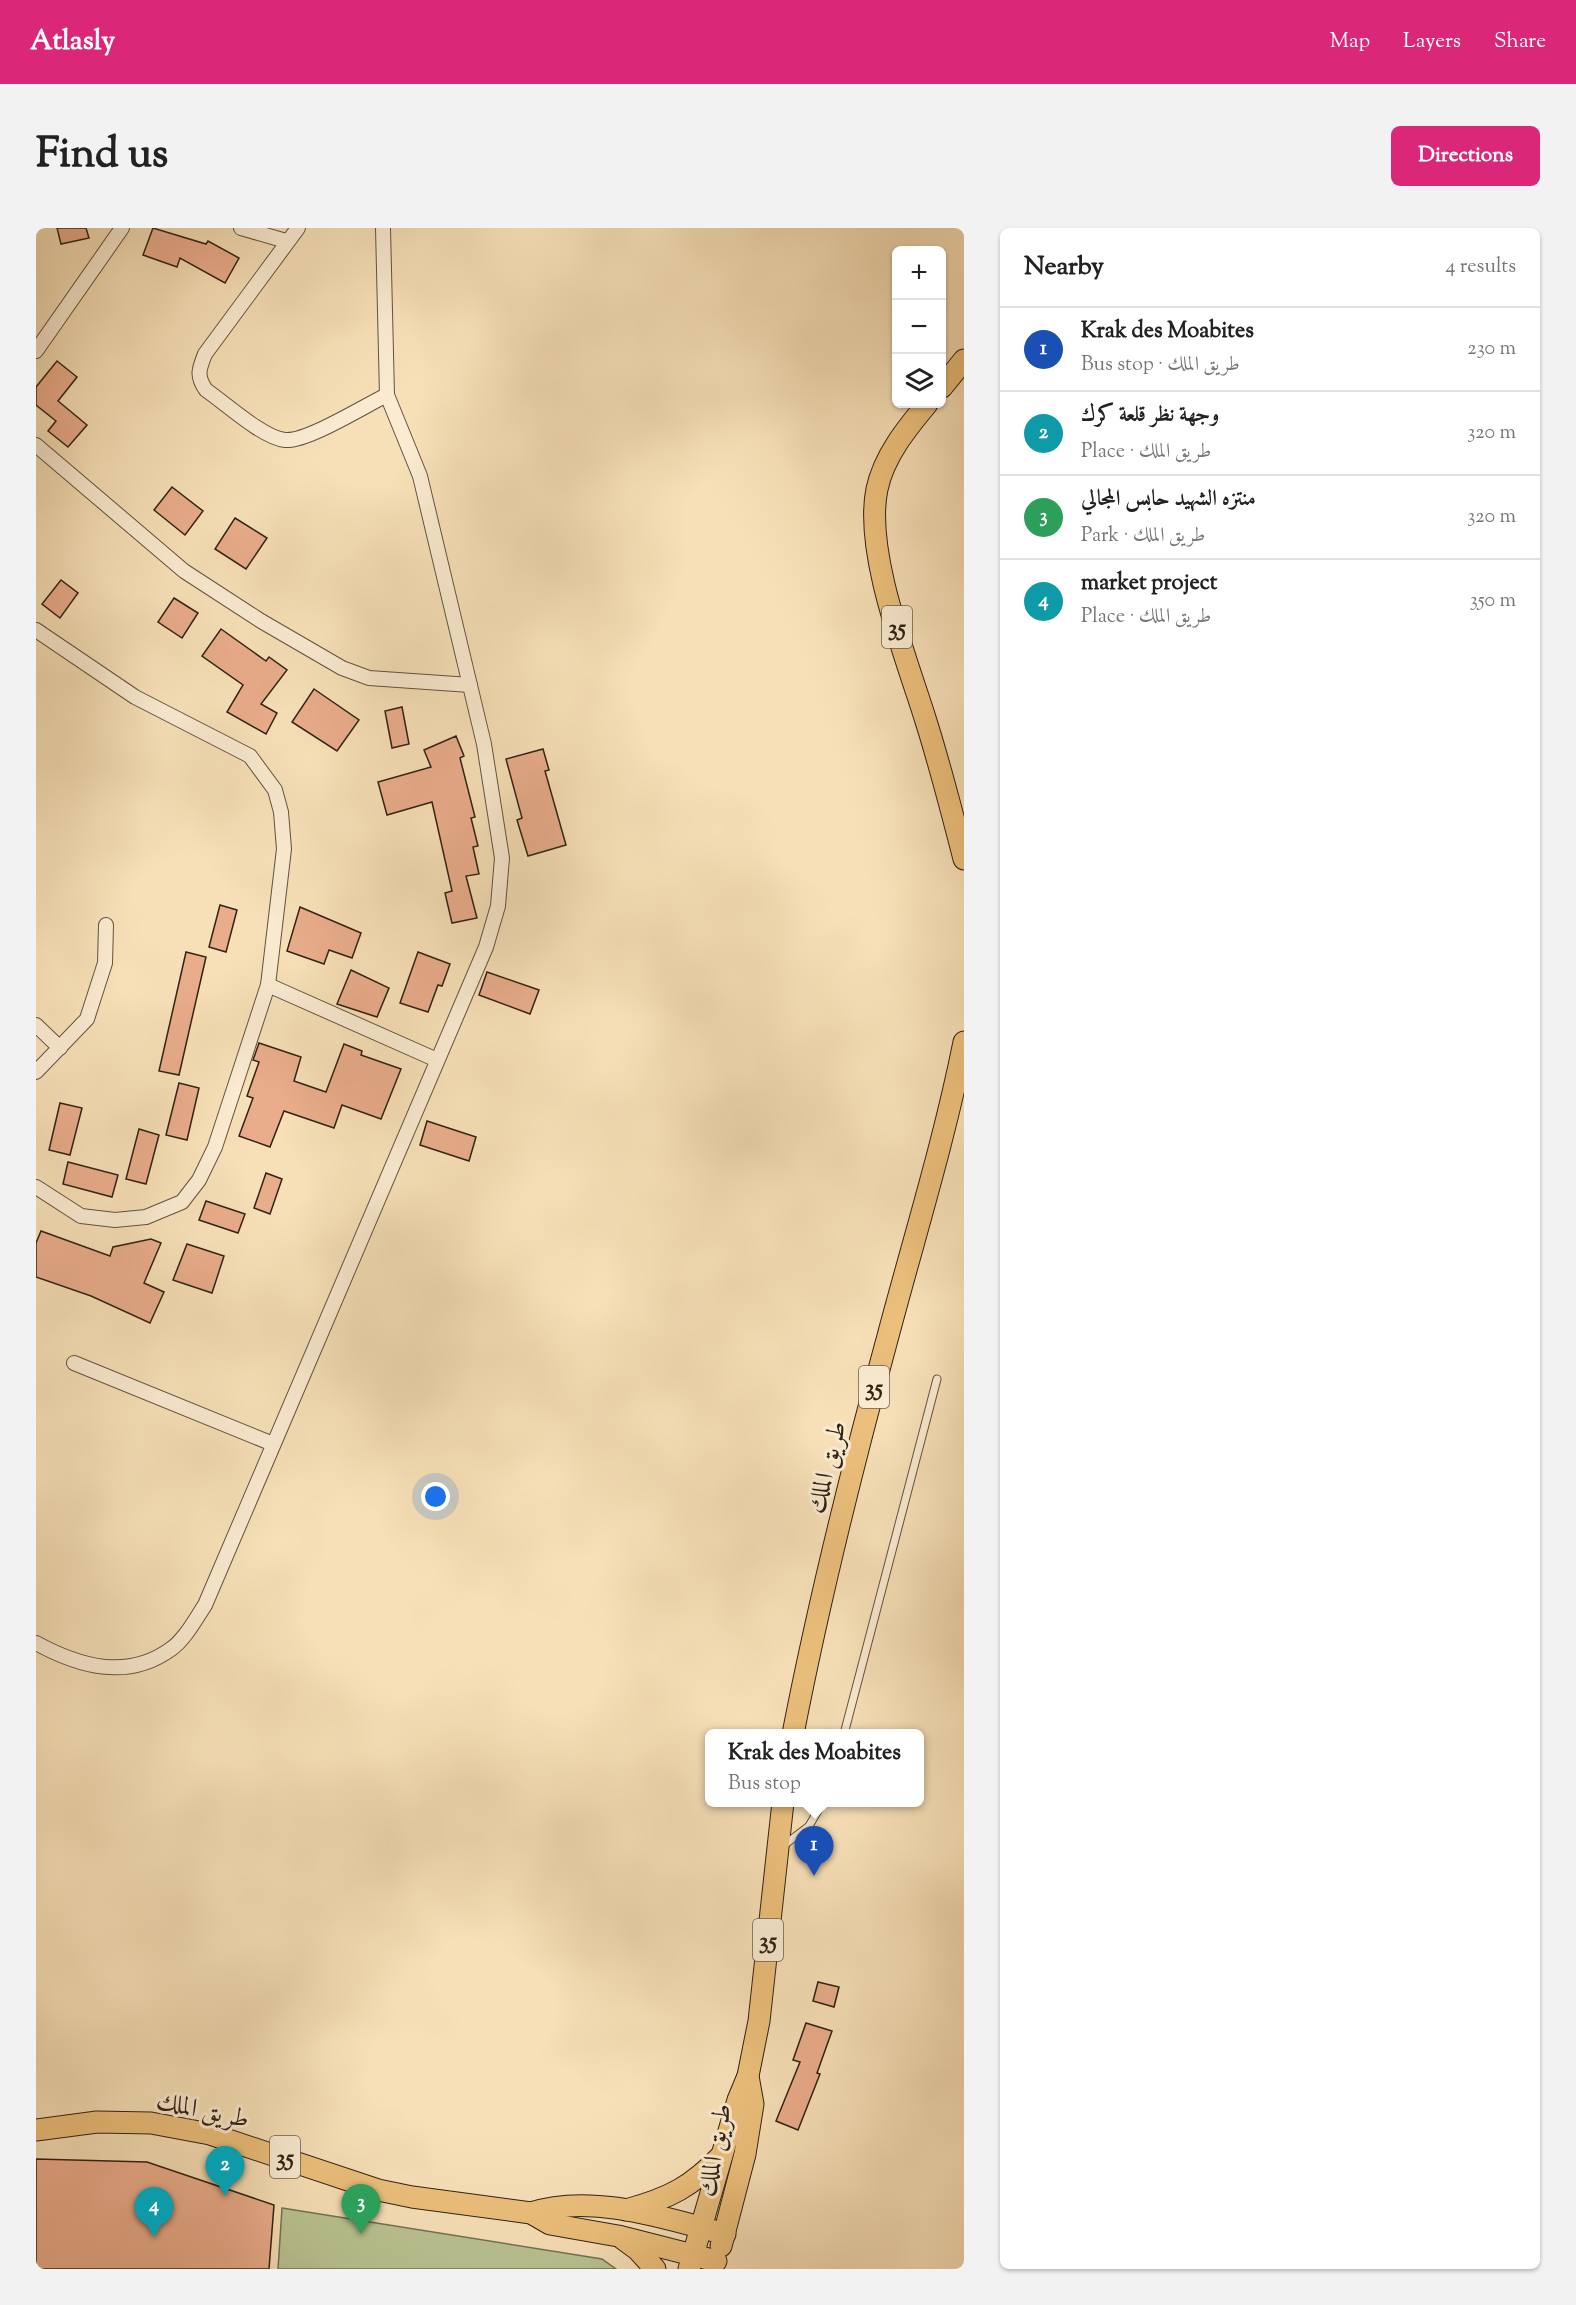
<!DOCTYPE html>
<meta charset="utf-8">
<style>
body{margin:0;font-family:"Sorts Mill Goudy",Amiri,serif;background:#f2f2f2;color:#222}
.controls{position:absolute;right:18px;top:18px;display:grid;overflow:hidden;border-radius:9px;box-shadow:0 2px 4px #0004}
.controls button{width:54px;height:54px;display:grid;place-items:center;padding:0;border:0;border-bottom:2px solid #e0e0e0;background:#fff;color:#222;font:30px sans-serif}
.you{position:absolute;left:400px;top:1269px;width:21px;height:21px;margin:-15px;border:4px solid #fff;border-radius:50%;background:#1a73e8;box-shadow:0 0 0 9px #1a73e833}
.badge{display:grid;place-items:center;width:39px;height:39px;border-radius:50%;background:#db2777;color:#fff;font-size:20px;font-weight:700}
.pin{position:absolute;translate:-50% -50px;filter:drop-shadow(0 2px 3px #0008)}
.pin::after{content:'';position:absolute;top:32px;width:21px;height:18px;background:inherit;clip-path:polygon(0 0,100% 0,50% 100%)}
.popup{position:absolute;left:669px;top:1501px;width:219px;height:78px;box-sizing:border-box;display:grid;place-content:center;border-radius:9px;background:#fff;filter:drop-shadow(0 2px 4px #0005);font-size:20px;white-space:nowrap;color:#767676}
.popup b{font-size:22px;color:#222}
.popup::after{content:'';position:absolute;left:50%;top:100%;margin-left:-12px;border:12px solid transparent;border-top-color:#fff}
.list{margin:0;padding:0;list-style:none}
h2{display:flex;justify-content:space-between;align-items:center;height:78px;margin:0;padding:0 24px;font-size:26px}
h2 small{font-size:20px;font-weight:400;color:#767676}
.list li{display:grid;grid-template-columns:39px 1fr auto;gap:18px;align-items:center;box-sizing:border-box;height:84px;padding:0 24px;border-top:2px solid #e0e0e0}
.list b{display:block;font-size:22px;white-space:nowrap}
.list p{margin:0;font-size:20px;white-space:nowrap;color:#767676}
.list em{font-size:20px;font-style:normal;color:#767676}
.icon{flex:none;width:33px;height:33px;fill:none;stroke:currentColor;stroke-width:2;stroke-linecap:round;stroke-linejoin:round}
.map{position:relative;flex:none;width:928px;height:2041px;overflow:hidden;border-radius:9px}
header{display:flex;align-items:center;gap:36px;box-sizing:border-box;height:84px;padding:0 30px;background:#db2777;color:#fff}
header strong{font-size:28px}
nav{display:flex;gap:33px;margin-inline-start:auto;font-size:21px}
.intro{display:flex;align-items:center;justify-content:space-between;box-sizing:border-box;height:144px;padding:0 36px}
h1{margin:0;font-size:42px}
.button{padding:15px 27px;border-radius:9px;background:#db2777;color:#fff;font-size:21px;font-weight:700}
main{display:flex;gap:36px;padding:0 36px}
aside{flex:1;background:#fff;border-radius:9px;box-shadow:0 2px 4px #0004}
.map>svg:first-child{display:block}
.green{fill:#b9c392;stroke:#747254;stroke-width:1.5}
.building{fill:#eaad8c;stroke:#302215;stroke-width:1.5}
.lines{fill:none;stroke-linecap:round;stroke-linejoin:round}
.lane-casing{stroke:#62523e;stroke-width:9}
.street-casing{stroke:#62523e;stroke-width:16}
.primary-casing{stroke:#302215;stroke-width:23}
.lane{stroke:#faebd1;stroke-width:7}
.street{stroke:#faebd1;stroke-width:14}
.primary{stroke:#ecc07c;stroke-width:21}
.labels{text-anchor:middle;stroke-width:6;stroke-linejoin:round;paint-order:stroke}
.shield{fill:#faebd1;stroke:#6d5e4d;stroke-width:1.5}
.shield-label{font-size:24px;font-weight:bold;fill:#302215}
.street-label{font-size:26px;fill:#302215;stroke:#faebd1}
</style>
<header>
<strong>Atlasly</strong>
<nav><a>Map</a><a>Layers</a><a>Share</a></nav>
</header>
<div class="intro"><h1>Find us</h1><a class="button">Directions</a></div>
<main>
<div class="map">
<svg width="928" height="2041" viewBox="0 0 928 2041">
<rect width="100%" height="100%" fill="#f7e0b8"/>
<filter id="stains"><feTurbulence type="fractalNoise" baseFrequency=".00333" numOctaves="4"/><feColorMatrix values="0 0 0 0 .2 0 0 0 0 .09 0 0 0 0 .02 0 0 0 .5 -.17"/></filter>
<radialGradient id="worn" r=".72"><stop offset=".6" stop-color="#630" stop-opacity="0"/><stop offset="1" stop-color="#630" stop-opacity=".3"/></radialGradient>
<!-- green -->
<path class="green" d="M246,1980L566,2031L580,2041H242Z"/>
<!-- building -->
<g class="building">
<path d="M21,0H50L53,10L25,16Z"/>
<path d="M117,0L170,16L172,13L203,30L189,55L144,30L141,39L107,27Z"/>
<path d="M21,133L41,149L22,173L51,197L32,219L12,203L20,193L0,177V159Z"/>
<path d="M136,259L167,283L149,307L118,282Z"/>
<path d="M199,290L231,310L210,341L179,321Z"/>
<path d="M25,352L42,365L24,390L6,376Z"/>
<path d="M138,370L162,385L146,410L122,394Z"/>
<path d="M185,401L230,433L233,429L251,442L225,476L241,485L230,506L191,484L207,457L166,428Z"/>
<path d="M278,461L323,492L301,523L256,494Z"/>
<path d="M366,479L373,516L356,520L349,483Z"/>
<path d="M420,508L428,528L424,530L439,589L435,590L442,618L437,619L443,646L430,648L441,690L416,695L409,665L416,663L396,574L351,587L342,554L395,539L388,522Z"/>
<path d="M507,521L513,542L509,543L530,617L492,628L481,592L486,590L470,531Z"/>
<path d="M184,677L201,682L190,724L173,719Z"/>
<path d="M264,679L325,705L316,730L293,722L288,736L251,723Z"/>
<path d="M150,724L170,729L143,847L123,843Z"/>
<path d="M382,724L414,736L406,758L402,757L392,784L364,775Z"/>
<path d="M315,742L353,760L341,789L301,776Z"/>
<path d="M451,744L503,762L494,786L443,767Z"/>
<path d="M223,815L265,829L258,853L290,864L308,816L326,823L325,827L365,841L345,891L306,877L298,900L248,883L234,919L203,908L217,870L211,868L223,834L217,832Z"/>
<path d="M143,855L163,860L151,912L130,907Z"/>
<path d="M24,875L46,880L34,927L13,922Z"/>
<path d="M391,893L440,909L433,933L384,917Z"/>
<path d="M103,901L123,907L110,956L90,951Z"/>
<path d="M32,934L82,947L76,969L27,956Z"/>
<path d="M230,945L246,951L234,986L218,980Z"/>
<path d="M170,973L209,986L202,1005L163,992Z"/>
<path d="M5,1003L74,1028L77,1019L115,1011L125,1015L108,1055L128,1064L114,1095L55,1068L0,1049V1015Z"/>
<path d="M151,1016L188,1028L176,1065L137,1052Z"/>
<path d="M782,1754L803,1759L798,1779L777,1773Z"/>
<path d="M770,1795L796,1803L781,1845L784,1846L762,1902L740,1893L764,1834L757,1832Z"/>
<path d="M0,1931L111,1934L238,1977L233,2041H0Z"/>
</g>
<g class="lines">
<defs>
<g id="lane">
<path d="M808,1506L901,1151"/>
<path d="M747,1618L773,1598L787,1574"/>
</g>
<g id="street">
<path d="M205,0L250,13"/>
<path d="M262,0L169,126C163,141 160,148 170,162C189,175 227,210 249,212C271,214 328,178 351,167"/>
<path d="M0,123L86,0"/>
<path d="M0,217L148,343L225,393L306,440L333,450L434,457"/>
<path d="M0,402L99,469L214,528L239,562L245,584L248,621L232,757L179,919L163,952L146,974L110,989L79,992L45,988L0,959"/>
<path d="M232,757L401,832"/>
<path d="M0,797L24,820"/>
<path d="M0,844L51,791L69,735L70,697"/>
<path d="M38,1135L237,1216"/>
<path d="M0,1415C42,1438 91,1453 135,1421C149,1411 159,1392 169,1377L450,719L462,678L466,630L448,516L384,248L351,167L347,0"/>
</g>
<g id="primary">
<path d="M906,159L928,132"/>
<path d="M891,176C871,200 848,228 841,261C828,324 870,429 889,490C904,537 916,584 928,631"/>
<path d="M757,1506C783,1372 816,1240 852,1108C878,1010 908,914 928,814"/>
<path d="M0,1902L61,1894L115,1895L174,1906L342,1962L376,1969L495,1985L514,1996L582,2008L680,2033"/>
<path d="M590,1982C634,1970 655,1959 686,1927"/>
<path d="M495,1985C555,1965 629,1990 689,2006"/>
<path d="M587,2011L602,2022L619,2041"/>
<path d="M685,2018L709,1926L717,1876L712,1848"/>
<path d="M653,2041L702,1872L712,1848L723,1793L747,1574"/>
</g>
</defs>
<!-- lane casing -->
<use href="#lane" class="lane-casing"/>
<!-- street casing -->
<use href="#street" class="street-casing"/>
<!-- primary casing -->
<use href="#primary" class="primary-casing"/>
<!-- lane -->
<use href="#lane" class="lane"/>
<!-- street -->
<use href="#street" class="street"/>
<!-- primary -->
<use href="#primary" class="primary"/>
</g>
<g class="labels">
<!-- shield labels -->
<g class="shield">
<rect x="846" y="378" width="30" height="42" rx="4.5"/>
<rect x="823" y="1138" width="30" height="42" rx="4.5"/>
<rect x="717" y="1691" width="30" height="42" rx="4.5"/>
<rect x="234" y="1908" width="30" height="42" rx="4.5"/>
</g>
<g class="shield-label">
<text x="861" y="407">35</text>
<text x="838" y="1167">35</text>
<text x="732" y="1720">35</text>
<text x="249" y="1937">35</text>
</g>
<!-- street labels -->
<g class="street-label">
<text transform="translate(790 1239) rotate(-76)" y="9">طريق الملك</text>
<text transform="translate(167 1881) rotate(12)" y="9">طريق الملك</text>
<text transform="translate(678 1922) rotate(-80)" y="9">طريق الملك</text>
</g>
</g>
<rect width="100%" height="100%" filter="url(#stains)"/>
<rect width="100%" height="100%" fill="url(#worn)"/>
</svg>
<div class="controls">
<button>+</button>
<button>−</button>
<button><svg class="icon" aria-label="layers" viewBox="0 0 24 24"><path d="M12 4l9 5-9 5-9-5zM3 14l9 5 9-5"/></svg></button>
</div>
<div class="you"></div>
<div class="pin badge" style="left:778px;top:1648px;background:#1a4fb4">1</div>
<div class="popup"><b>Krak des Moabites</b>Bus stop</div>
<div class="pin badge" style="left:189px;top:1968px;background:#0f9aa8">2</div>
<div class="pin badge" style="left:325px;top:2006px;background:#2e9e5b">3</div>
<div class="pin badge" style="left:118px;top:2009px;background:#0f9aa8">4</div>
</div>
<aside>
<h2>Nearby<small>4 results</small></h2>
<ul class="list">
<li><span class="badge" style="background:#1a4fb4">1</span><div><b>Krak des Moabites</b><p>Bus stop · طريق الملك</p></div><em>230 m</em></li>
<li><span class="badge" style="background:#0f9aa8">2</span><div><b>وجهة نظر قلعة كرك</b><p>Place · طريق الملك</p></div><em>320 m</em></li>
<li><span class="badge" style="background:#2e9e5b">3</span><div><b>منتزه الشهيد حابس المجالي</b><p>Park · طريق الملك</p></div><em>320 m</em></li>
<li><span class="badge" style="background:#0f9aa8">4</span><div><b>market project</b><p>Place · طريق الملك</p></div><em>350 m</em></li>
</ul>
</aside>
</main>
